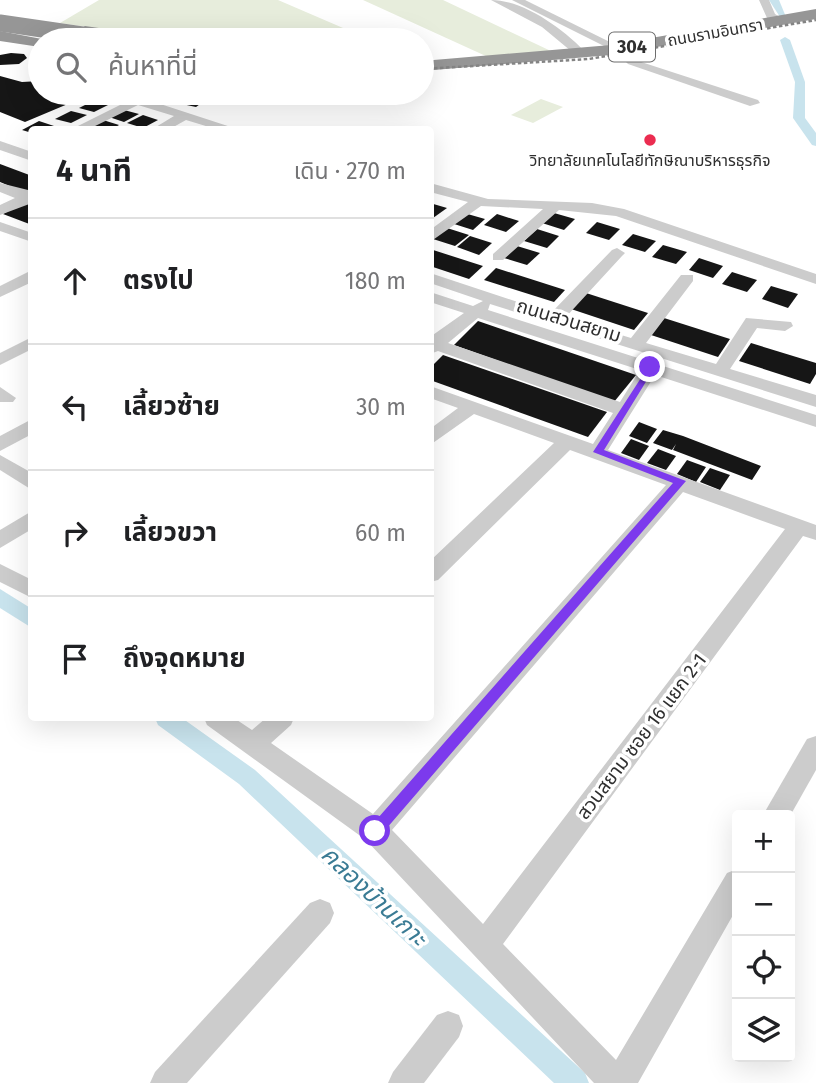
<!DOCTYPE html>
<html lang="th">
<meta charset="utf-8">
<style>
body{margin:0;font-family:"Fira Sans","Noto Sans Thai",sans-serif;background:#f6f6f6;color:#202124}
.controls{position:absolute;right:21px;bottom:21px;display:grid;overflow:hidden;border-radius:7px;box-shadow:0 7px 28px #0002}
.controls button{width:63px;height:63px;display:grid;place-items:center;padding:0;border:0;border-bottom:2px solid #e0e0e0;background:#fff;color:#202124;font:35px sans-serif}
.stop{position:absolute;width:21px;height:21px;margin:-16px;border:5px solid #7c3aed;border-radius:50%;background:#fff}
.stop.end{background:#7c3aed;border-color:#fff;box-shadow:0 2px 7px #0008}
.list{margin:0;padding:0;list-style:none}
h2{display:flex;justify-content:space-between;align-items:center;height:91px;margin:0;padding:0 28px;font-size:30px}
h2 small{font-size:23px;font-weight:400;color:#757577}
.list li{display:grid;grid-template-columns:46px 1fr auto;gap:21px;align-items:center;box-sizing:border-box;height:126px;padding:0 28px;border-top:2px solid #e0e0e0}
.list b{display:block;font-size:26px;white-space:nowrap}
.list em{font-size:23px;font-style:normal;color:#757577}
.icon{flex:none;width:38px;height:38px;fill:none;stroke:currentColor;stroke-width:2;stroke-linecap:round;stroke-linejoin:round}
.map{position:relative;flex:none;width:816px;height:1083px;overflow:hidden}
.search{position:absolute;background:#fff;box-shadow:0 7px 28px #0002;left:28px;top:28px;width:406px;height:77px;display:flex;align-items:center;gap:18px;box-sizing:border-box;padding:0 24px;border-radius:38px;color:#757577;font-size:26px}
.panel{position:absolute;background:#fff;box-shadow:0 7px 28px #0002;left:28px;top:126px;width:406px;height:595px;border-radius:7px}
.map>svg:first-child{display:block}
.green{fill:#e7eddc}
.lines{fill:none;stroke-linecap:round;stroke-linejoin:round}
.canal{fill:#c8e3ed;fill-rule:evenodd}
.building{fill:#161616}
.minor{fill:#ccc;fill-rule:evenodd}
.highway{fill:#969696;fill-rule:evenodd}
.rail{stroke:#848484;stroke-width:2.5;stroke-dasharray:3.5 2.5;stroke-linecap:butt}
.highway-bridge{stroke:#969696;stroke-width:17}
.route{fill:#7c3aed}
.poi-dot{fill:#eb2c50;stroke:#fff;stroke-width:2.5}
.labels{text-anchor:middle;stroke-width:7;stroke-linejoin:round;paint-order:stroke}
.far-street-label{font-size:16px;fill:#2f2f2f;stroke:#fff}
.far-poi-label{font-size:16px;fill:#2f2f2f;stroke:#fff}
.shield{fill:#fff;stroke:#6d6d6d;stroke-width:2}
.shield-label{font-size:18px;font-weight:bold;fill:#2f2f2f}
.street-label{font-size:19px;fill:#2f2f2f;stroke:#fff}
.near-water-label{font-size:24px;font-style:italic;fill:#3a7b94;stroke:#fff}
</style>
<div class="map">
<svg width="816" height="1083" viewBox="0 0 816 1083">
<rect width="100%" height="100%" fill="#fff"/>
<!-- green -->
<g class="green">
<path d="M99,0H278L371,40H178L60,23Z"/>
<path d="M363,0H443L553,52L488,57Z"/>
<path d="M541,99L563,107L533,123L511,115Z"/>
</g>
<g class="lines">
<!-- canal -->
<g class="canal">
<path d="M769,0H779L786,17H780Z"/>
<path d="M785,37L790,40L805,82V118L816,133V146L812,145L793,118L795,82L780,40Z"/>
<path d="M0,589L32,609V628L0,608Z"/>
<path d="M155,718H182L255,770L585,1073L589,1083H554L239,784L158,725Z"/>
</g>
</g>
<!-- building -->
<g class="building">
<path d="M11,53L24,54L27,58L19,64L0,65V55Z"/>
<path d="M0,76L22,82L40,81V93H94L25,122L0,112Z"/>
<path d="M162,93H197L211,96L196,107L154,98Z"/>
<path d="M95,100L110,104L94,112L79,108Z"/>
<path d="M124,110L139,114L124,122L109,117Z"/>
<path d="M71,111L87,115L71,123L55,119Z"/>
<path d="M143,115L158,120L143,128L127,123Z"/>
<path d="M103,120L119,125L111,130H85Z"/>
<path d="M39,121L63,129V130H32V133L22,130Z"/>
<path d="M0,164L32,176V190L26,193L0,182Z"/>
<path d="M25,202L32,205V225L3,214Z"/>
<path d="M430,203L447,208L433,218L430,217Z"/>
<path d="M464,213L485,219L473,230L451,223Z"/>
<path d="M554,213L575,219L564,230L542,223Z"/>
<path d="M497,214L519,221L506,232L484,225Z"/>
<path d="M597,222L620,229L609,240L586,233Z"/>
<path d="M447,228L469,235L455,246L433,239Z"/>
<path d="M537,229L559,236L547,248L524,241Z"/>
<path d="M633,234L656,241L645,252L622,245Z"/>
<path d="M470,236L492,243L479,255L457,247Z"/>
<path d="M663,245L687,252L676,264L652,257Z"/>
<path d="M517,246L540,253L527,265L504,258Z"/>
<path d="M430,249L483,266L469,279L430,266Z"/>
<path d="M699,258L723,266L713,278L689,270Z"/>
<path d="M496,268L565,290L554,302L484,280Z"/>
<path d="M732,272L757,280L747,292L722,284Z"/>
<path d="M771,286L798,294L788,308L762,299Z"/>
<path d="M586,293L648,313L634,330L571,309Z"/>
<path d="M664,318L730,339L718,357L651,335Z"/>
<path d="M478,321L636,375L614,402L454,345Z"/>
<path d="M751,343L816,363V374L810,384L739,361Z"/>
<path d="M443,355L607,412L588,437L430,380V368Z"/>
<path d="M639,422L657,429L647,443L629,436Z"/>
<path d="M663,430L683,436L761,466L752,480L673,450L676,444L672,450L653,443Z"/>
<path d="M631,439L649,446L639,460L621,453Z"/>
<path d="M658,449L676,456L666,470L647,463Z"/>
<path d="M687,460L706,467L696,482L677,474Z"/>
<path d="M710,468L730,475L720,490L700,482Z"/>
</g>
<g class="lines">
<!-- minor -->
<g class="minor">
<path d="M491,0C524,0 565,30 587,54L577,56L542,27Z"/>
<path d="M512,0H525L624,49L614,51Z"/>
<path d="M759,0H769L775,14L785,20L784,22L767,18Z"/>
<path d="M632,59L758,100L760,103L750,106L628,64L626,62Z"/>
<path d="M130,93H142L141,96L145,99L240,130H219L186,120L168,130H151L174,116L138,105L87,130L76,127L130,100Z"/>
<path d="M0,141L32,152V161L0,150Z"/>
<path d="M0,183L32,191V203L0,215V205L15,198L0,192Z"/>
<path d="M430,183L488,199L592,203L624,209L816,274V284L616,216L559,210L503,260H493V254L543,209L481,206L430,242V230L468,202L430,192Z"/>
<path d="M0,222L32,233V242L0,231Z"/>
<path d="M617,248L625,253L622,256L565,318L631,338L681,275H693V281L646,343L716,364L746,318L791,322L793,326L785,331L757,328L730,369L816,395V407L490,304L488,310L816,415V427L655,375L608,450L816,525V540L803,536L503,944L616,1060L727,873L737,869V908L638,1083H594L366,840L207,725L204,718H234L252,730L266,718H294L291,725L271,743L373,814L666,485L570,450L438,580L430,582V561L554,443L474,414L430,445V429L458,408L430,398V386L593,444L613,413L438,351L430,354V337L464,313L430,302V292L473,306L483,301L430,283V273L551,313L612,250ZM478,318L640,370L620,402L448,343ZM683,492L785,529L483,924L392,830Z"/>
<path d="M32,270V282L0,297V286Z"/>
<path d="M32,337V349L0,365V353Z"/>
<path d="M0,387L16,398L13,402H0Z"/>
<path d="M32,419V434L0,451V436Z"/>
<path d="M0,455L32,473V490L0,470Z"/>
<path d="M32,511V529L0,548V530Z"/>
<path d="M0,564L32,580V598L0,582Z"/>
<path d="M816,736V770L790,816L763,815L807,739Z"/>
<path d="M320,899L330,903L334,913L330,923L187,1083H150L155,1072L310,903Z"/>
<path d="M448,1011L459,1015L463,1026L459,1037L424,1083H388L393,1072L437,1015Z"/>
</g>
<!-- highway -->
<g class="highway">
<path d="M816,9V19L611,55L422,71V61L611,45Z"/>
<path d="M85,26L147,35L155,40H116L79,34L77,31Z"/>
<path d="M0,31L47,40H40V47L0,41Z"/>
</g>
<!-- rail -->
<g class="rail">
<path d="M0,26L92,40"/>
<path d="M422,69L589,59L816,20"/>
</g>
<!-- highway-bridge -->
<path class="highway-bridge" d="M0,23L117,40"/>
</g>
<!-- route -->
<path class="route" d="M650,364L655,367L604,450L686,481L380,836H370V827L673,483L593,452Z"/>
<!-- markers -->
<circle class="poi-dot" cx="650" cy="140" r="7"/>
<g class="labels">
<!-- far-street labels -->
<g class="far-street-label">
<text transform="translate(715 32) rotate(-10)" y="6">ถนนรามอินทรา</text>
</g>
<!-- far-poi labels -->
<g class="far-poi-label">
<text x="650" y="166">วิทยาลัยเทคโนโลยีทักษิณาบริหารธุรกิจ</text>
</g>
<!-- shield labels -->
<rect class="shield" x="609" y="32.5" width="46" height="29" rx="5"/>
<g class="shield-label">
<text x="632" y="53">304</text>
</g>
<!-- street labels -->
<g class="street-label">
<text transform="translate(569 320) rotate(17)" y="7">ถนนสวนสยาม</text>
<text transform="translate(641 736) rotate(-53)" y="7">สวนสยาม ซอย 16 แยก 2-1</text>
</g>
<!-- near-water labels -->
<g class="near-water-label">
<text transform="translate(374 896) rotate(43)" y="8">คลองบ้านเกาะ</text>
</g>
</g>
</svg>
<div class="controls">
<button>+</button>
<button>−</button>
<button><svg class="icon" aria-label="locate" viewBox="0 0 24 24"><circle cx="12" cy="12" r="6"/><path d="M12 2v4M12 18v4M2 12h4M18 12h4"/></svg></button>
<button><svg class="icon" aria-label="layers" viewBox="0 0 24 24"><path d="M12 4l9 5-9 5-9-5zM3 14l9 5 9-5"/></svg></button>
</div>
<div class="stop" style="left:375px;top:831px"></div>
<div class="stop end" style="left:650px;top:367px"></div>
<div class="search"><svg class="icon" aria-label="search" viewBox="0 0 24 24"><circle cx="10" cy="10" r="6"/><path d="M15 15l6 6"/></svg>ค้นหาที่นี่</div>
<section class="panel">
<h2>4 นาที<small>เดิน · 270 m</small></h2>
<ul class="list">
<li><svg class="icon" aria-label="ahead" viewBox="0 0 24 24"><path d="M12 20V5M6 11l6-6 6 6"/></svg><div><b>ตรงไป</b></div><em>180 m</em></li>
<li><svg class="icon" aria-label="left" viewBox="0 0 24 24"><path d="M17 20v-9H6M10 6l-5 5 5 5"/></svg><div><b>เลี้ยวซ้าย</b></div><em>30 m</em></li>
<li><svg class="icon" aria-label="right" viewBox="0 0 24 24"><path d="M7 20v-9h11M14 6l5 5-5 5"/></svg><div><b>เลี้ยวขวา</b></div><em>60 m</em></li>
<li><svg class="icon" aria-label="arrive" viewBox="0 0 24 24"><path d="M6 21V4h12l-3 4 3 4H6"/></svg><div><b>ถึงจุดหมาย</b></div></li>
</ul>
</section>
</div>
